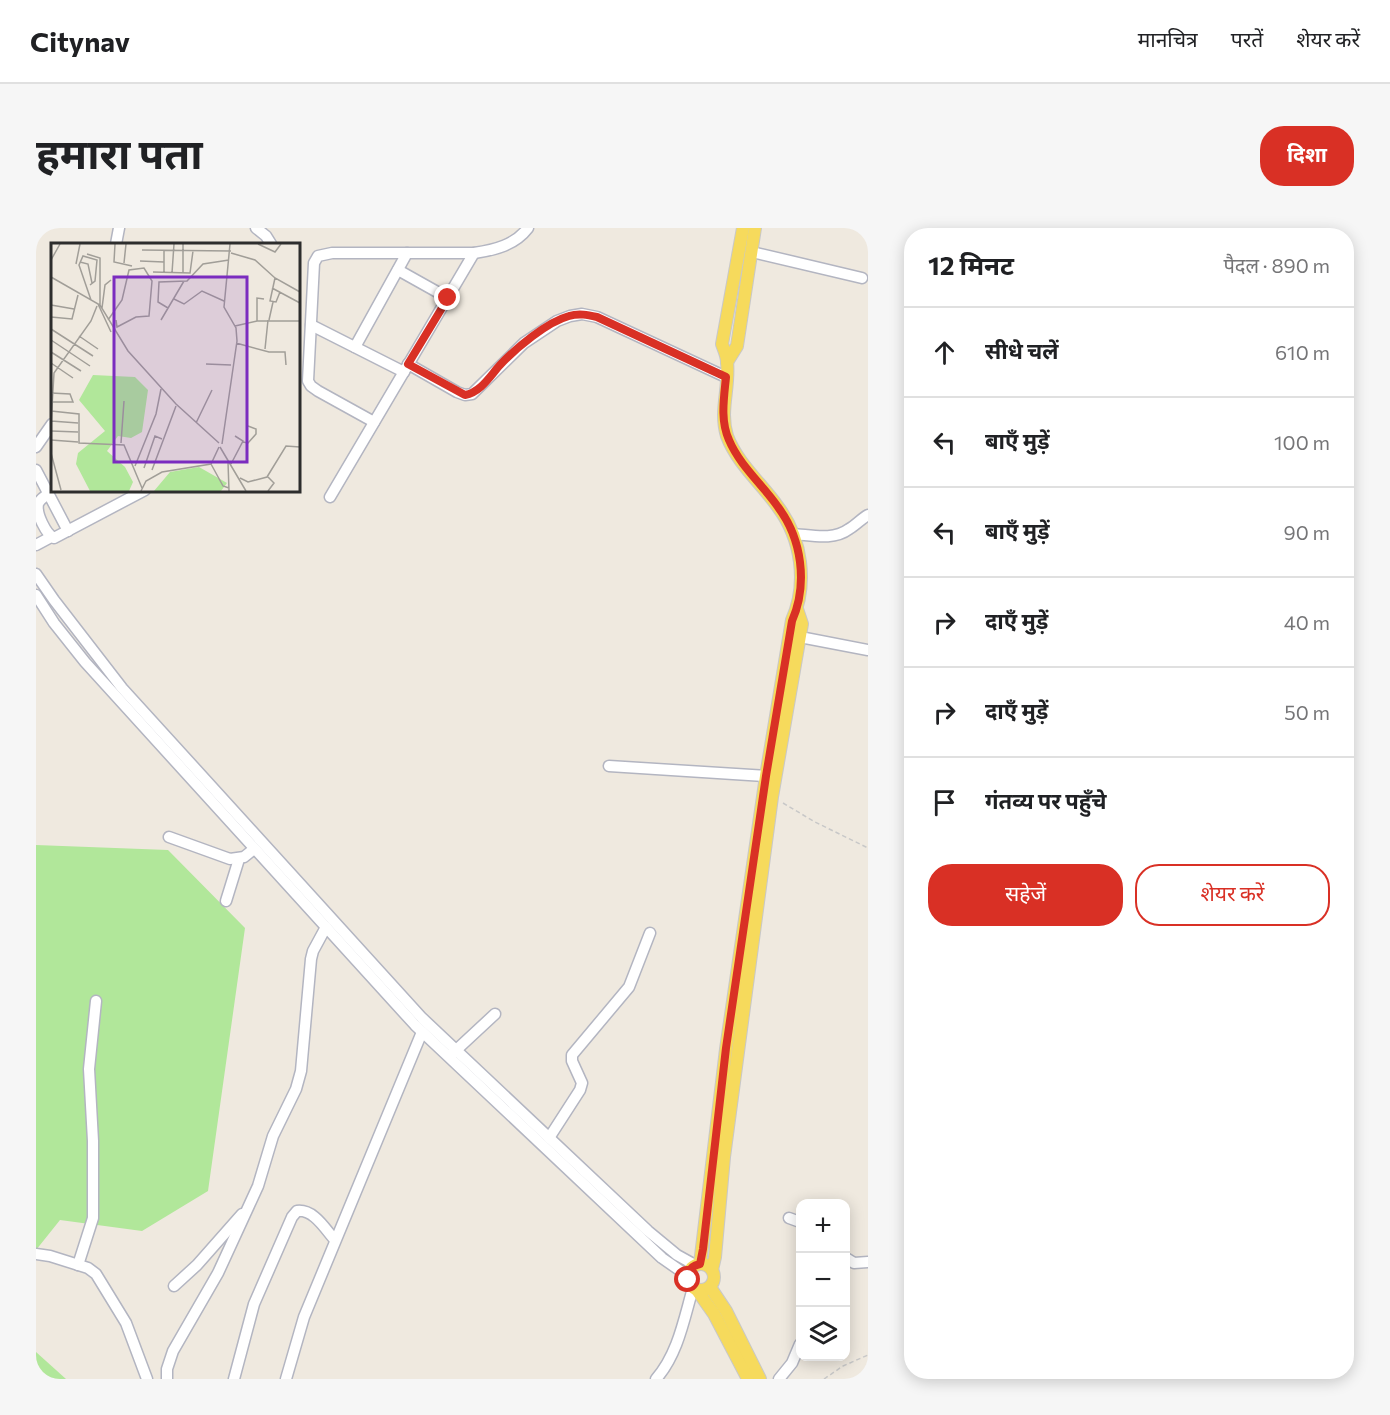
<!DOCTYPE html>
<html lang="hi">
<meta charset="utf-8">
<style>
body{margin:0;font-family:Commissioner,"Noto Sans Devanagari",sans-serif;background:#f6f6f6;color:#202124}
.controls{position:absolute;right:18px;bottom:18px;display:grid;overflow:hidden;border-radius:12px;box-shadow:0 3px 15px #0003}
.controls button{width:54px;height:54px;display:grid;place-items:center;padding:0;border:0;border-bottom:2px solid #e0e0e0;background:#fff;color:#202124;font:30px sans-serif}
.stop{position:absolute;width:18px;height:18px;margin:-14px;border:4px solid #d93025;border-radius:50%;background:#fff}
.stop.end{background:#d93025;border-color:#fff;box-shadow:0 2px 6px #0008}
.list{margin:0;padding:0;list-style:none}
h2{display:flex;justify-content:space-between;align-items:center;height:78px;margin:0;padding:0 24px;font-size:26px}
h2 small{font-size:20px;font-weight:400;color:#757577}
.list li{display:grid;grid-template-columns:39px 1fr auto;gap:18px;align-items:center;box-sizing:border-box;height:90px;padding:0 24px;border-top:2px solid #e0e0e0}
.list b{display:block;font-size:22px;white-space:nowrap}
.list em{font-size:20px;font-style:normal;color:#757577}
.actions{display:flex;gap:12px;padding:18px 24px}
.actions a{flex:1;padding:14px 0;border:2px solid #d93025;border-radius:24px;text-align:center;font-size:21px;color:#d93025}
.actions .main{background:#d93025;color:#fff}
.icon{flex:none;width:33px;height:33px;fill:none;stroke:currentColor;stroke-width:2;stroke-linecap:round;stroke-linejoin:round}
.map{position:relative;flex:none;width:832px;height:1151px;overflow:hidden;border-radius:24px}
header{display:flex;align-items:center;gap:36px;box-sizing:border-box;height:84px;padding:0 30px;background:#fff;border-bottom:2px solid #e0e0e0}
header strong{font-size:28px}
nav{display:flex;gap:33px;margin-inline-start:auto;font-size:21px}
.intro{display:flex;align-items:center;justify-content:space-between;box-sizing:border-box;height:144px;padding:0 36px}
h1{margin:0;font-size:42px}
.button{padding:15px 27px;border-radius:24px;background:#d93025;color:#fff;font-size:21px;font-weight:700}
main{display:flex;gap:36px;padding:0 36px}
aside{flex:1;background:#fff;border-radius:24px;box-shadow:0 3px 15px #0003}
.map>svg:first-child{display:block}
.green{fill:#b1e79a}
.lines{fill:none;stroke-linecap:round;stroke-linejoin:round}
.minor-casing{stroke:#b3b5c1;stroke-width:13}
.major-casing{stroke:#c8c8c8;stroke-width:14}
.path{stroke:#c8c8c8;stroke-width:1.5;stroke-dasharray:4.5 3;stroke-linecap:butt}
.minor{stroke:#fff;stroke-width:10}
.major{stroke:#f6da5c;stroke-width:12}
.route{stroke:#d93025;stroke-width:8}
.inset-road{fill:none;stroke:#a19e98;stroke-width:1.5}
.view{fill:#7b2cbf;fill-opacity:0.15;stroke:#7b2cbf;stroke-width:3}
.inset-edge{fill:none;stroke:#2d2d2d;stroke-width:3}
</style>
<header>
<strong>Citynav</strong>
<nav><a>मानचित्र</a><a>परतें</a><a>शेयर करें</a></nav>
</header>
<div class="intro"><h1>हमारा पता</h1><a class="button">दिशा</a></div>
<main>
<div class="map">
<svg width="832" height="1151" viewBox="0 0 832 1151">
<rect width="100%" height="100%" fill="#efe9df"/>
<!-- green -->
<g class="green">
<path d="M0,617L132,622L209,700L172,963L106,1003L24,992L0,1022Z"/>
<path d="M0,1124L30,1151H0Z"/>
</g>
<g class="lines">
<defs>
<g id="minor">
<path d="M220,0L230,8L235,16"/>
<path d="M80,16L83,0"/>
<path d="M716,24L826,50"/>
<path d="M362,42L412,70"/>
<path d="M275,97L368,144"/>
<path d="M319,119L371,25"/>
<path d="M372,136L421,164L429,167L436,166L488,115L521,93L534,88L546,86L561,89L690,149"/>
<path d="M338,194L282,163L275,158L272,153L278,35L282,28L296,25H438C459,22 479,17 492,0"/>
<path d="M0,219L16,196"/>
<path d="M0,242L32,303"/>
<path d="M12,266C8,269 4,271 2,276C0,286 10,306 18,310L109,262"/>
<path d="M294,269L438,25"/>
<path d="M757,306C775,307 797,313 813,301C820,297 825,291 832,287"/>
<path d="M0,317L15,309"/>
<path d="M0,346L18,372L86,460L386,790L612,1003L641,1027L659,1037"/>
<path d="M0,367L18,395L49,434L379,797L626,1030L652,1048"/>
<path d="M764,409L832,422"/>
<path d="M573,538L730,548"/>
<path d="M133,609L194,631L208,629L218,621"/>
<path d="M190,673L203,631"/>
<path d="M417,825L459,786"/>
<path d="M513,910L544,862L546,855L536,833V827L593,759L614,705"/>
<path d="M753,990L764,994"/>
<path d="M0,1026L14,1028L52,1040L60,1046L90,1095L111,1151"/>
<path d="M810,1030L818,1035L832,1034"/>
<path d="M42,1037L57,990V913L53,841L60,773"/>
<path d="M138,1058L161,1037L206,986"/>
<path d="M131,1151V1141L137,1123L182,1045L222,958L237,908L260,861L265,843L275,731L277,723L290,699"/>
<path d="M198,1151L218,1076L256,989L261,983C278,981 289,1001 299,1012"/>
<path d="M250,1151L268,1089L386,804"/>
<path d="M620,1151C642,1126 648,1091 657,1060"/>
<path d="M743,1151L756,1135L764,1116"/>
</g>
<g id="major">
<path d="M691,134L701,118L719,0"/>
<circle cx="665" cy="1049" r="13"/>
<path d="M664,1036L690,821L730,548L756,392C772,356 766,311 742,279C726,256 701,235 691,208C683,183 694,159 691,134C691,128 688,122 686,116L707,0"/>
<path d="M676,1042L679,1029L688,929L736,569L766,396L761,381"/>
<path d="M674,1059L690,1083L724,1151"/>
<path d="M661,1062L678,1086L712,1151"/>
</g>
</defs>
<!-- minor casing -->
<use href="#minor" class="minor-casing"/>
<!-- major casing -->
<use href="#major" class="major-casing"/>
<!-- path -->
<g class="path">
<path d="M747,575L779,594L832,620"/>
<path d="M788,1151L807,1138L832,1127"/>
</g>
<!-- minor -->
<use href="#minor" class="minor"/>
<!-- major -->
<use href="#major" class="major"/>
</g>
<g class="lines">
<!-- route -->
<path class="route" d="M412,70L372,136L429,167C445,164 454,148 464,137C480,120 511,94 533,88C543,85 552,87 561,89L690,149C688,170 684,192 693,212C704,238 727,257 742,279C766,311 772,356 756,393L730,548L690,820L667,1021L664,1036C655,1038 651,1043 652,1052"/>
</g>
<!-- overview -->
<g transform="translate(15 15)">
<rect width="249" height="249" fill="#efe9df"/>
<path d="M42,132L84,134L97,147L91,189L80,195L67,193L56,208L74,224L82,239L78,248H39L25,221L27,210L54,188L28,157ZM148,224L176,240L170,248H103L119,229Z" fill="#b1e79a"/>
<path class="inset-road" d="M64,1L63,19L81,23M207,1L224,9L230,1M91,7L180,8M113,7V29M180,10L204,17L224,35L249,49M36,11L49,15V62M0,17L9,1M89,18L113,19M29,19L37,21L41,40M73,20L75,1M25,21L29,1M102,29L139,30L142,8M121,30L123,1M132,30V1M0,34L49,62L77,108L125,161L168,200M224,35L219,58L225,59L229,49M39,42L44,38L46,17L32,13L28,22L40,57M221,45L249,60M123,56L133,61L151,48L173,58M47,61L60,89M0,62L23,66M51,65L54,42L60,37M117,65L107,59L108,39L136,38L152,21L178,17M0,74L21,76L27,52M57,77L71,57L78,27L93,25L101,38L98,73L85,74L66,84L65,77M110,77L133,38M218,77L222,59M206,78V55L213,56M184,83L206,78H249M0,86L42,113M28,93L47,106M0,97L39,123M185,100L218,109H234L235,122M214,106L217,77M0,109L30,128M0,120L22,135M155,121L180,122M0,150L19,151L22,159H2M0,168L28,171V200L73,202L91,245M0,178L27,180M145,180L161,147M0,181L3,130L40,78L46,63M0,188L27,189M0,197L27,199M192,199L197,200L205,191V186L197,183M70,200L73,158M171,201L186,98L185,85L173,64L179,1M169,204L195,248M0,210L10,247M177,219L178,248M160,221L172,243L178,245M180,221L192,198L184,193M84,223L105,171L110,146M93,225L104,193L111,196M101,227L125,163M189,235L197,239L216,234L235,203L249,204M90,248L95,238L111,229L160,221L168,204M217,248L223,240L217,234"/>
<path class="view" d="M63,34H196V219H63Z"/>
<rect width="249" height="249" class="inset-edge"/>
</g>
</svg>
<div class="controls">
<button>+</button>
<button>−</button>
<button><svg class="icon" aria-label="layers" viewBox="0 0 24 24"><path d="M12 4l9 5-9 5-9-5zM3 14l9 5 9-5"/></svg></button>
</div>
<div class="stop" style="left:652px;top:1052px"></div>
<div class="stop end" style="left:412px;top:70px"></div>
</div>
<aside>
<h2>12 मिनट<small>पैदल · 890 m</small></h2>
<ul class="list">
<li><svg class="icon" aria-label="ahead" viewBox="0 0 24 24"><path d="M12 20V5M6 11l6-6 6 6"/></svg><div><b>सीधे चलें</b></div><em>610 m</em></li>
<li><svg class="icon" aria-label="left" viewBox="0 0 24 24"><path d="M17 20v-9H6M10 6l-5 5 5 5"/></svg><div><b>बाएँ मुड़ें</b></div><em>100 m</em></li>
<li><svg class="icon" aria-label="left" viewBox="0 0 24 24"><path d="M17 20v-9H6M10 6l-5 5 5 5"/></svg><div><b>बाएँ मुड़ें</b></div><em>90 m</em></li>
<li><svg class="icon" aria-label="right" viewBox="0 0 24 24"><path d="M7 20v-9h11M14 6l5 5-5 5"/></svg><div><b>दाएँ मुड़ें</b></div><em>40 m</em></li>
<li><svg class="icon" aria-label="right" viewBox="0 0 24 24"><path d="M7 20v-9h11M14 6l5 5-5 5"/></svg><div><b>दाएँ मुड़ें</b></div><em>50 m</em></li>
<li><svg class="icon" aria-label="arrive" viewBox="0 0 24 24"><path d="M6 21V4h12l-3 4 3 4H6"/></svg><div><b>गंतव्य पर पहुँचे</b></div></li>
</ul>
<div class="actions"><a class="main">सहेजें</a><a>शेयर करें</a></div>
</aside>
</main>
